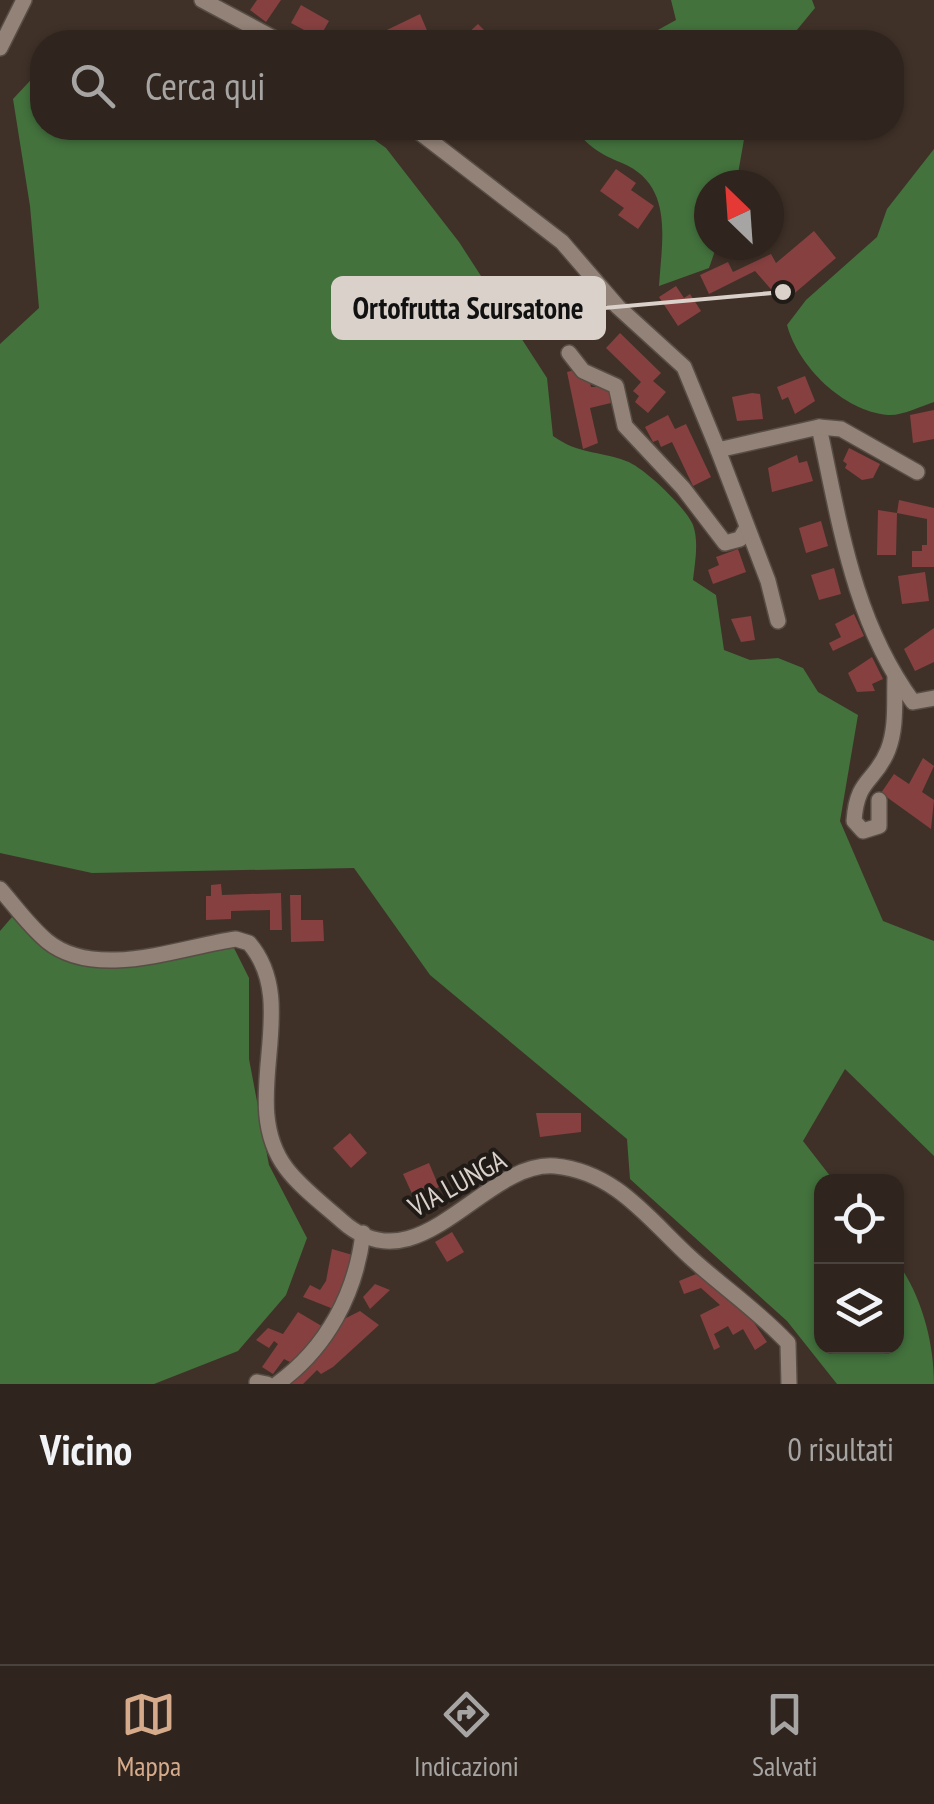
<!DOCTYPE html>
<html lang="it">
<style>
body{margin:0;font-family:"PT Sans Narrow",sans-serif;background:#372d27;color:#f1f3f6}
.controls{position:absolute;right:30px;bottom:30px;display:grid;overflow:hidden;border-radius:20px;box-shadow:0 2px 8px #0004}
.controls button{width:90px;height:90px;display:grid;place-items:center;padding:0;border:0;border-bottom:2px solid #4a423c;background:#2f251e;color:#f1f3f6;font:50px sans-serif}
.compass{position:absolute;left:694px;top:170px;width:90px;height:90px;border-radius:50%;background:#2f251e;box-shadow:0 2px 8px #0004;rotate:335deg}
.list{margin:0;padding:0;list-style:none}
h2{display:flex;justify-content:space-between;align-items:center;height:130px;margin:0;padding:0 40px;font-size:42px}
h2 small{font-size:32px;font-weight:400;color:#a7a5a4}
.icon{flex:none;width:55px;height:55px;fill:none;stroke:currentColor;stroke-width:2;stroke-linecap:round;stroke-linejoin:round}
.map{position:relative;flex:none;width:934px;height:1384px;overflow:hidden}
.search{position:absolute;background:#2f251e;box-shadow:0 2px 8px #0004;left:30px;right:30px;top:30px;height:110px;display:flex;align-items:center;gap:25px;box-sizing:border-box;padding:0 35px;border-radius:40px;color:#a7a5a4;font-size:38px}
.sheet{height:280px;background:#2f251e}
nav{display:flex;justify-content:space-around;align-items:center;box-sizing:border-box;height:140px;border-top:2px solid #4a423c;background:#2f251e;font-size:28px;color:#a7a5a4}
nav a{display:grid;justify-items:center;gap:5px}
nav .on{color:#d6ab8b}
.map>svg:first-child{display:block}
.forest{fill:#43723d}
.building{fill:#864040}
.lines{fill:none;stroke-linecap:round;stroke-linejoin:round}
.minor-casing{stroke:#584d45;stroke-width:18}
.minor{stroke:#928277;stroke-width:15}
.labels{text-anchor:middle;stroke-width:8;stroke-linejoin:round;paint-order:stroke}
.street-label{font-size:28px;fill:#dad1cb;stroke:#211b17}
.leader{fill:none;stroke:#dad1cb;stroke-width:4}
.callout-dot{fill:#dad1cb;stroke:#211b17;stroke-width:4}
.callout{fill:#dad1cb;stroke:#dad1cb;stroke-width:4}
.callout-label{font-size:30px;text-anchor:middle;font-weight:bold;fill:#111}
</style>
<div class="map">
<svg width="934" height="1384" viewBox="0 0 934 1384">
<rect width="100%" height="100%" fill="#3f3128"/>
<!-- forest -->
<g class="forest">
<path d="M671,0H812L815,8L787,42H636L676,20Z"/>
<path d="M42,68V128H358L386,148L459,242L547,378L553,436C580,455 597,450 626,461C644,467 686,508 693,525C699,542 695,562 693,580L716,595L724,650L750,660L778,658L803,668L818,692L858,715L840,821L883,921L934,941V1156L845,1069L803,1141L834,1181L822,1182V1346H896L897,1262C922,1296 934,1343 934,1384H837L787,1321L630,1179L627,1139L430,975L354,868L92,873L0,853V344L39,308L30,206L13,99Z"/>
<path d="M573,128H746L736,185H709V245H717L709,268L659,286C662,239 674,185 622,163C598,153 591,148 573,128Z"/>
<path d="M934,149V402C921,406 902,416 888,415C843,411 798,366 787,325L806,300L877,237L887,209Z"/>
<path d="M12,917L26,932L83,961L231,942L249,978V1059L269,1165L307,1238L286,1295L238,1351L154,1384H0V931Z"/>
</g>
<!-- building -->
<g class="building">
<path d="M257,0H281L266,22L250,10Z"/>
<path d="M301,5L329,21L317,42H297L304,30L291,23Z"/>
<path d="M420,14L432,42H419L416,34L397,42H362Z"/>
<path d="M478,24L492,38L488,42H471L465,36Z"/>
<path d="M616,169L636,183L631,190L654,206L638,229L618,215L624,208L600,191Z"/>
<path d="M814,231L836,258L783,303L755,271L709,294L700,275L728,262L733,272L771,254L776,263Z"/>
<path d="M676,286L684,298L690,294L701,311L678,326L659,297Z"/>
<path d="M620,333L661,373L653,381L666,392L648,413L635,402L639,396L633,391L641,382L606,348Z"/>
<path d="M579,369L588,375L591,387H611L615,402L590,408L598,443L583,449L567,372Z"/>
<path d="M805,376L815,401L795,414L788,397L782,400L777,387Z"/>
<path d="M752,393L760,394L763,419L737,421L732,397Z"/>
<path d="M934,410V439L913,443L910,415Z"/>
<path d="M668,415L675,429L686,424L711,477L693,486L672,442L661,447L658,440L653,442L645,427Z"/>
<path d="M849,448L880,464L873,478L862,480L845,468L847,464L843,461Z"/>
<path d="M797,455L799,463L807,461L813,481L772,492L768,468Z"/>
<path d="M899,500L934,508V567H912V551H922V545H927V519L897,513Z"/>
<path d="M878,510L897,513L896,555H877Z"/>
<path d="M821,521L828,546L806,553L799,528Z"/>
<path d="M738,549L746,572L713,584L708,570L719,565L716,557Z"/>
<path d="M834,568L841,594L819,600L811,575Z"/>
<path d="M925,572L929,601L902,604L898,576Z"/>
<path d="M854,614L864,636L833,651L829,643L841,637L835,624Z"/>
<path d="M751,616L755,640L741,642L731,619Z"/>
<path d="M934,628V662L915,671L904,649Z"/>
<path d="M872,657L883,679L872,684L875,691L857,692L848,673Z"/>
<path d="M923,758L934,766L922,792L934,800L931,829L881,793L894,774L909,784Z"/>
<path d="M221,884L222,895L281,893L282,930H270V910L231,911V919L206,920V896H211V885Z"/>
<path d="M290,895H301V920H323L324,941L291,942Z"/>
<path d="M536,1113H581V1132L540,1137Z"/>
<path d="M350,1133L367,1153L351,1168L333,1148Z"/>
<path d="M429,1163L439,1187L414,1198L403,1174Z"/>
<path d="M452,1232L464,1252L447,1262L435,1242Z"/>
<path d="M332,1249L356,1256L336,1310L303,1297L310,1285L320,1290L326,1281Z"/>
<path d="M701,1272L744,1308L767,1342L755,1350L743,1329L733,1335L728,1326L714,1334L720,1347L714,1350L700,1315L720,1305L701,1288L684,1294L679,1281Z"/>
<path d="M375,1284L390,1290L370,1309L363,1297Z"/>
<path d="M360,1311L379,1325L333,1367L321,1374L317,1370L303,1384H292L289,1381L346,1318Z"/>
<path d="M298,1312L325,1328L298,1366L284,1359L273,1374L262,1367L278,1344L274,1341L269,1348L256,1340L268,1328L283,1334Z"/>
</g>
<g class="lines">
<defs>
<g id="minor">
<path d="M202,0L281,42"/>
<path d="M0,48L24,0"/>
<path d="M414,128L562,242L618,307L684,367L718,450L819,427C840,524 853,620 913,702L934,698"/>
<path d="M569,353L583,371L616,386L625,426L683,488L725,543L740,539L746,529"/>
<path d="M819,427L841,429L917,472"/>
<path d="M718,450L768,581L778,621"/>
<path d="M879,800V826L863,831L854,821C857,777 875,783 888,750C897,727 894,701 895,677"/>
<path d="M0,889C15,906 29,926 47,941C96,981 180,947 236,939L249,943C303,1006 236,1101 286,1168C300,1187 324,1205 342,1221C419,1290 484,1160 555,1166C617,1172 650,1221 691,1258C724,1288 757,1310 788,1343L789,1384"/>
<path d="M257,1382L267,1384"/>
<path d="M277,1384C327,1348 356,1293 363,1233"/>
</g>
</defs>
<!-- minor casing -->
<use href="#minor" class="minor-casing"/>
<!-- minor -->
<use href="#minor" class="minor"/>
</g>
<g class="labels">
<!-- street labels -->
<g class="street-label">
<text transform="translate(457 1183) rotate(-29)" y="10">VIA LUNGA</text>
</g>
</g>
<!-- callouts -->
<path class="leader" d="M783 292L604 308"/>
<circle class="callout-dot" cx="783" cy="292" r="10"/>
<rect class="callout" x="333" y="278" width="271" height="60" rx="10"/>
<g class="callout-label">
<text x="468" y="319">Ortofrutta Scursatone</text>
</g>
</svg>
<div class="controls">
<button><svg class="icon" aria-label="locate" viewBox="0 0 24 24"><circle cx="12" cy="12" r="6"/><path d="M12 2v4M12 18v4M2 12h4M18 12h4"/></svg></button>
<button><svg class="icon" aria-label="layers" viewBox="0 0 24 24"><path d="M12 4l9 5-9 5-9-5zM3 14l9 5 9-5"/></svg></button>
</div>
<svg class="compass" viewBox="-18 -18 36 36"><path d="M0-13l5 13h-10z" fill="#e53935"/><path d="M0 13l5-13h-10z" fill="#a7a5a4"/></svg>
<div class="search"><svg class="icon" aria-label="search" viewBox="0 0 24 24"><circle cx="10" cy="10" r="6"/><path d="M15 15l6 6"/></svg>Cerca qui</div>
</div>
<section class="sheet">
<h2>Vicino<small>0 risultati</small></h2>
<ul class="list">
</ul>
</section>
<nav>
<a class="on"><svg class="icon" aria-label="map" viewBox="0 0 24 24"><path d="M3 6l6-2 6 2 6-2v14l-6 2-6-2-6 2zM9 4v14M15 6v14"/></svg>Mappa</a>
<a><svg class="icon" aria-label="directions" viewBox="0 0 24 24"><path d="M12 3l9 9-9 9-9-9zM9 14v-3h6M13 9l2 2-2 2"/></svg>Indicazioni</a>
<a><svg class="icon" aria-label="saved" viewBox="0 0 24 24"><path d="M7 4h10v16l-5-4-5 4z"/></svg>Salvati</a>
</nav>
